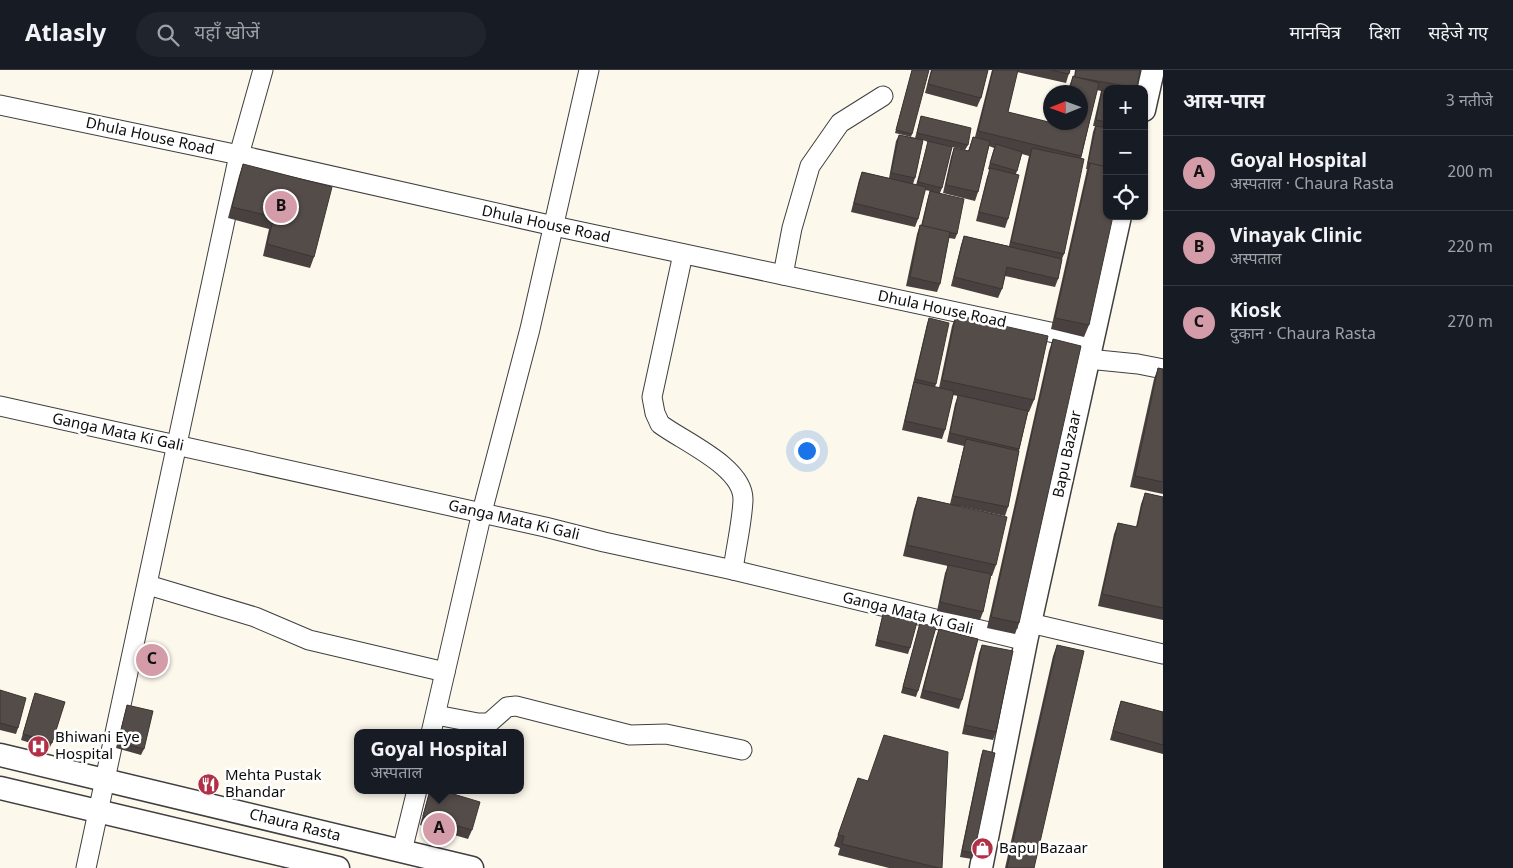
<!DOCTYPE html>
<html lang="hi">
<meta charset="utf-8">
<style>
body{margin:0;font-family:Georgia,"Noto Sans Devanagari",serif;background:#20242c;color:#f1f3f6}
.controls{position:absolute;right:15px;top:15px;display:grid;overflow:hidden;border-radius:10px;box-shadow:0 1px 4px #0004}
.controls button{width:45px;height:45px;display:grid;place-items:center;padding:0;border:0;border-bottom:1px solid #363941;background:#171b24;color:#f1f3f6;font:25px sans-serif}
.compass{position:absolute;left:1043px;top:15px;width:45px;height:45px;border-radius:50%;background:#171b24;box-shadow:0 1px 4px #0004;rotate:269deg}
.you{position:absolute;left:806px;top:380px;width:18px;height:18px;margin:-12px;border:4px solid #fff;border-radius:50%;background:#1a73e8;box-shadow:0 0 0 8px #1a73e833}
.badge{display:grid;place-items:center;width:32px;height:32px;border-radius:50%;background:#d49ba8;color:#111;font-size:16px;font-weight:700}
.pin{position:absolute;translate:-50% -50%;border:2px solid #fff;box-shadow:0 1px 5px #0006}
.popup{position:absolute;left:354px;top:659px;width:170px;height:65px;box-sizing:border-box;display:grid;place-content:center;border-radius:10px;background:#171b24;filter:drop-shadow(0 1px 4px #0005);font-size:16px;white-space:nowrap;color:#9ea1a6}
.popup b{font-size:19px;color:#f1f3f6}
.popup::after{content:'';position:absolute;left:50%;top:100%;margin-left:-10px;border:10px solid transparent;border-top-color:#171b24}
.list{margin:0;padding:0;list-style:none}
h2{display:flex;justify-content:space-between;align-items:center;height:65px;margin:0;padding:0 20px;font-size:21px}
h2 small{font-size:16px;font-weight:400;color:#9ea1a6}
.list li{display:grid;grid-template-columns:32px 1fr auto;gap:15px;align-items:center;box-sizing:border-box;height:75px;padding:0 20px;border-top:1px solid #363941}
.list b{display:block;font-size:19px;white-space:nowrap}
.list p{margin:0;font-size:16px;white-space:nowrap;color:#9ea1a6}
.list em{font-size:16px;font-style:normal;color:#9ea1a6}
.icon{flex:none;width:28px;height:28px;fill:none;stroke:currentColor;stroke-width:2;stroke-linecap:round;stroke-linejoin:round}
.map{position:relative;flex:none;width:1163px;height:798px;overflow:hidden}
header{display:flex;align-items:center;gap:30px;box-sizing:border-box;height:70px;padding:0 25px;background:#171b24;border-bottom:1px solid #363941}
header strong{font-size:24px}
nav{display:flex;gap:28px;margin-inline-start:auto;font-size:18px}
.search{width:350px;height:45px;background:#20242c;display:flex;align-items:center;gap:12px;box-sizing:border-box;padding:0 18px;border-radius:28px;color:#9ea1a6;font-size:19px}
main{display:flex}
aside{flex:1;background:#171b24}
.map>svg:first-child{display:block}
.lines{fill:none;stroke-linecap:round;stroke-linejoin:round}
.minor-casing{stroke:#3f3f3f;stroke-width:21}
.tertiary-casing{stroke:#3f3f3f;stroke-width:25}
.minor{stroke:#fff;stroke-width:19}
.tertiary{stroke:#fff;stroke-width:22}
.wall{fill:#48413f;fill-rule:evenodd}
.building{fill:#544c49;stroke:#3b3533}
.labels{text-anchor:middle;stroke-width:5;stroke-linejoin:round;paint-order:stroke}
.street-label{font-size:15px;fill:#0c0c0c;stroke:#fff}
.poi-label{font-size:15px;fill:#0c0c0c;stroke:#fff;text-anchor:start}
</style>
<header>
<strong>Atlasly</strong>
<div class="search"><svg class="icon" aria-label="search" viewBox="0 0 24 24"><circle cx="10" cy="10" r="6"/><path d="M15 15l6 6"/></svg>यहाँ खोजें</div>
<nav><a>मानचित्र</a><a>दिशा</a><a>सहेजे गए</a></nav>
</header>
<main>
<div class="map">
<svg width="1163" height="798" viewBox="0 0 1163 798">
<rect width="100%" height="100%" fill="#fdf8ec"/>
<g class="lines">
<defs>
<g id="minor">
<path d="M0,35L239,85L554,156L1092,271"/>
<path d="M683,184L652,327L655,343L660,354C684,372 744,397 743,430C742,453 736,477 733,500"/>
<path d="M783,205L792,158L810,96L840,53L883,26"/>
<path d="M1088,289L1138,294L1163,299"/>
<path d="M0,336L545,457L604,472L733,500L1026,571"/>
<path d="M148,515L255,547L309,570L445,602"/>
<path d="M1030,553L1163,584"/>
<path d="M436,645L478,653H489L507,637L516,636L630,665L666,664L742,680"/>
<path d="M431,663L482,442L530,259L589,0"/>
<path d="M402,781L417,720"/>
<path d="M86,798L239,85L263,0"/>
</g>
<g id="tertiary">
<path d="M1144,40L1153,0"/>
<path d="M0,685L472,798"/>
<path d="M0,718L338,798"/>
<path d="M981,798L1026,571L1120,146"/>
</g>
</defs>
<!-- minor casing -->
<use href="#minor" class="minor-casing"/>
<!-- tertiary casing -->
<use href="#tertiary" class="tertiary-casing"/>
<!-- minor -->
<use href="#minor" class="minor"/>
<!-- tertiary -->
<use href="#tertiary" class="tertiary"/>
</g>
<!-- wall -->
<g class="wall">
<path d="M912,0V64L911,67L895,63Z"/>
<path d="M931,0H988L981,28L977,37L925,23Z"/>
<path d="M992,0H1070L1066,13L1017,2L1008,42L1060,55V52H1080V22H1067L1073,6L1074,7L1075,0H1140L1136,19H1107V146L1089,255L1084,267L1051,259L1086,104L1087,99H1086L1093,62L1095,56H1093L1101,21L1097,20L1081,89L1064,184L1062,189L1058,209L1055,217L1005,206L1002,219L998,228L951,216L961,175L964,166L1009,176L1029,86L1022,84L1016,104L1008,149L1005,158L976,151L987,107L990,100L988,99L994,78L989,76L978,122L975,131L943,123L951,87L954,78L968,81L973,67H975Z"/>
<path d="M921,46L968,75L965,80L943,75L942,118L940,123L957,164L955,169L949,168L940,214L937,222L906,216L917,164L920,155L921,156L928,127L930,121L925,120L918,149L915,157L851,142L859,110L862,102L889,108L896,71L899,65L915,68ZM923,70L928,72L916,115L913,114L915,108Z"/>
<path d="M243,94L314,187L310,198L263,186L269,159L228,148L239,106Z"/>
<path d="M956,245L1034,330L1029,342H1028L1019,381L1008,437L1005,446L959,436L996,495L992,506H991L983,542L980,550L937,541L945,503L948,496L903,486L914,439L918,427L950,434L964,376L947,372L955,334L958,326L953,325L945,360L942,369L902,360L927,254L929,248L936,314L935,317L939,318L952,256Z"/>
<path d="M1053,269L1019,553L1015,564L987,558L1049,281Z"/>
<path d="M1158,298L1163,299V424L1130,417L1154,309Z"/>
<path d="M1145,423L1163,427V550L1098,536L1114,464L1118,453L1136,457L1141,434Z"/>
<path d="M883,544L910,578L908,584L875,576Z"/>
<path d="M920,553L918,621L916,627L901,623Z"/>
<path d="M939,559L962,630L959,639L920,628L936,567Z"/>
<path d="M982,575L996,662L993,670L962,664L979,583Z"/>
<path d="M1057,575L1034,798H1005L1053,586Z"/>
<path d="M0,620L18,658L16,664L0,660Z"/>
<path d="M33,629L52,673L49,679L21,670Z"/>
<path d="M1121,631L1163,642V684L1110,670L1118,640Z"/>
<path d="M127,635L144,679L141,685L116,678Z"/>
<path d="M983,680L974,783L972,789L960,787L981,686Z"/>
<path d="M858,708L942,798H889L838,785L840,778L834,776Z"/>
<path d="M430,720L472,760L468,769L420,755Z"/>
</g>
<!-- building -->
<g class="building">
<path d="M912,0H929L912,64L896,60Z"/>
<path d="M932,0H988L981,28L928,14Z"/>
<path d="M993,0H1018L1008,42L1061,55L1062,52H1080V22H1069L1073,6L1099,13L1081,86L978,61Z"/>
<path d="M1051,0H1070L1069,4Z"/>
<path d="M1076,0H1140L1137,18L1075,7Z"/>
<path d="M1102,20L1107,21V52L1096,50Z"/>
<path d="M921,46L971,58L968,75L917,63Z"/>
<path d="M1096,56L1107,58V97L1088,93Z"/>
<path d="M899,65L923,70L915,108L891,103Z"/>
<path d="M973,67L990,71L978,122L946,115L954,78L969,81Z"/>
<path d="M928,71L952,77L942,118L918,112Z"/>
<path d="M996,74L1022,82L1017,101L990,93Z"/>
<path d="M1032,78L1084,89L1064,184L1011,172Z"/>
<path d="M1090,93L1107,97V146H1113L1089,255L1055,248Z"/>
<path d="M243,94L332,117L314,187L267,174L274,147L232,137Z"/>
<path d="M990,98L1019,105L1008,149L979,142Z"/>
<path d="M862,102L926,117L918,149L854,133Z"/>
<path d="M930,121L964,129L957,164L922,156Z"/>
<path d="M920,155L950,162L940,214L910,207Z"/>
<path d="M964,166L1062,189L1058,209L1007,197L1002,219L954,207Z"/>
<path d="M956,245L1048,266L1034,330L942,310Z"/>
<path d="M929,248L949,253L936,314L915,309Z"/>
<path d="M1053,269L1081,276L1019,553L991,547Z"/>
<path d="M1158,298L1163,299V412L1135,406Z"/>
<path d="M914,312L954,321L945,360L905,351Z"/>
<path d="M958,325L1028,341L1019,379L950,363Z"/>
<path d="M966,369L1019,381L1008,437L953,426Z"/>
<path d="M1145,423L1163,427V538L1102,524L1118,453L1137,457Z"/>
<path d="M918,427L1007,447L996,495L907,475Z"/>
<path d="M948,495L991,504L983,542L940,532Z"/>
<path d="M883,544L917,552L910,578L877,570Z"/>
<path d="M920,553L936,557L918,621L903,617Z"/>
<path d="M939,559L978,569L962,630L923,620Z"/>
<path d="M982,575L1013,581L996,662L965,655Z"/>
<path d="M1057,575L1084,581L1034,798H1007Z"/>
<path d="M0,620L26,628L18,658L0,653Z"/>
<path d="M35,623L65,632L52,673L23,664Z"/>
<path d="M1121,631L1163,642V675L1113,661Z"/>
<path d="M127,635L153,641L144,679L118,672Z"/>
<path d="M884,665L948,682L942,798H939L842,774L844,766L838,765L858,708L868,711Z"/>
<path d="M983,680L995,683L974,783L962,781Z"/>
<path d="M430,720H440L480,732L472,760L423,746Z"/>
</g>
<!-- icons -->
<defs>
<symbol id="hospital-disc" viewBox="-11 -11 22 22"><circle r="9.5" fill="#b03048" stroke="#fff"/><path d="M-5-5h3v3.5h4V-5h3V5h-3V1.5h-4V5h-3Z" fill="#fff"/></symbol>
<symbol id="restaurant-disc" viewBox="-11 -11 22 22"><circle r="9.5" fill="#b03048" stroke="#fff"/><path d="M-5-6h1v4h1v-4h1v4h1v-4h1v5L-1.5 .5V6h-2V.5L-5-1ZM5-6V6H3V1.5H1.5Q1.5-4 5-6Z" fill="#fff"/></symbol>
<symbol id="shop-disc" viewBox="-11 -11 22 22"><circle r="9.5" fill="#b03048" stroke="#fff"/><path d="M-5-2.5h2.3a2.7 3.5 0 0 1 5.4 0H5L5.5 6h-11ZM-1.5-2.5h3a1.5 2.3 0 0 0-3 0Z" fill="#fff"/></symbol>
</defs>
<g fill-rule="evenodd">
<use href="#hospital-disc" x="26" y="664" width="25" height="25"/>
<use href="#restaurant-disc" x="196" y="702" width="25" height="25"/>
<use href="#shop-disc" x="970" y="766" width="25" height="25"/>
</g>
<g class="labels">
<!-- street labels -->
<g class="street-label">
<text transform="translate(150 66) rotate(12)" y="5">Dhula House Road</text>
<text transform="translate(546 154) rotate(12)" y="5">Dhula House Road</text>
<text transform="translate(942 239) rotate(12)" y="5">Dhula House Road</text>
<text transform="translate(118 362) rotate(12)" y="5">Ganga Mata Ki Gali</text>
<text transform="translate(1067 384) rotate(-78)" y="5">Bapu Bazaar</text>
<text transform="translate(514 450) rotate(13)" y="5">Ganga Mata Ki Gali</text>
<text transform="translate(908 543) rotate(14)" y="5">Ganga Mata Ki Gali</text>
<text transform="translate(295 755) rotate(14)" y="5">Chaura Rasta</text>
</g>
<!-- poi labels -->
<g class="poi-label">
<text x="55" y="672">Bhiwani Eye<tspan x="55" dy="17">Hospital</tspan></text>
<text x="225" y="710">Mehta Pustak<tspan x="225" dy="17">Bhandar</tspan></text>
<text x="999" y="783">Bapu Bazaar</text>
</g>
</g>
</svg>
<div class="controls">
<button>+</button>
<button>−</button>
<button><svg class="icon" aria-label="locate" viewBox="0 0 24 24"><circle cx="12" cy="12" r="6"/><path d="M12 2v4M12 18v4M2 12h4M18 12h4"/></svg></button>
</div>
<svg class="compass" viewBox="-18 -18 36 36"><path d="M0-13l5 13h-10z" fill="#e53935"/><path d="M0 13l5-13h-10z" fill="#9ea1a6"/></svg>
<div class="you"></div>
<div class="pin badge" style="left:439px;top:759px">A</div>
<div class="popup"><b>Goyal Hospital</b>अस्पताल</div>
<div class="pin badge" style="left:281px;top:137px">B</div>
<div class="pin badge" style="left:152px;top:590px">C</div>
</div>
<aside>
<h2>आस-पास<small>3 नतीजे</small></h2>
<ul class="list">
<li><span class="badge">A</span><div><b>Goyal Hospital</b><p>अस्पताल · Chaura Rasta</p></div><em>200 m</em></li>
<li><span class="badge">B</span><div><b>Vinayak Clinic</b><p>अस्पताल</p></div><em>220 m</em></li>
<li><span class="badge">C</span><div><b>Kiosk</b><p>दुकान · Chaura Rasta</p></div><em>270 m</em></li>
</ul>
</aside>
</main>
